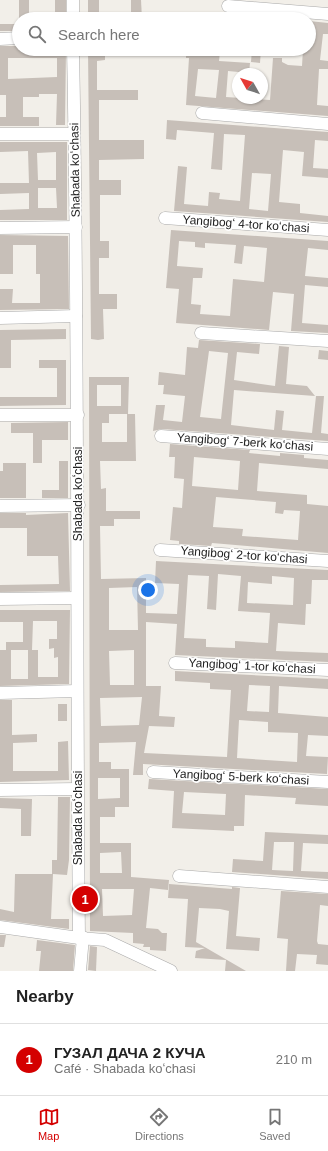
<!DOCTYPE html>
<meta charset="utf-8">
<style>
body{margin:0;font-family:Arial,sans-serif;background:#f2f2f2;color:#222}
.compass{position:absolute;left:232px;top:68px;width:36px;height:36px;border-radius:50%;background:#fff;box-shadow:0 1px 3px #0004;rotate:309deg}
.you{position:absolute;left:148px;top:590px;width:14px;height:14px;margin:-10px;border:3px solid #fff;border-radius:50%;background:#1a73e8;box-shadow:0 0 0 6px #1a73e833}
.badge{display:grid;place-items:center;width:26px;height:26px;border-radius:50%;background:#d40000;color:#fff;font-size:13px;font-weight:700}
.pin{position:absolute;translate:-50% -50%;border:2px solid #fff;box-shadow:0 1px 4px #0006}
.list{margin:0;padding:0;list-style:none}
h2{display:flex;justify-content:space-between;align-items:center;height:52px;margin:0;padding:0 16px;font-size:17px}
h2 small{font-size:13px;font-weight:400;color:#767676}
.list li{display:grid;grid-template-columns:26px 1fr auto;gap:12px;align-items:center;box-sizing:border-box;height:72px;padding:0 16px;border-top:1px solid #e0e0e0}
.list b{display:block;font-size:15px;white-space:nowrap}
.list p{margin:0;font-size:13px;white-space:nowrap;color:#767676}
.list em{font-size:13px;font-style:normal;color:#767676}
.icon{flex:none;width:22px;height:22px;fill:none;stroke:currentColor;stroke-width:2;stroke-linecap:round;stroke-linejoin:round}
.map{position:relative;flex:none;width:328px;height:971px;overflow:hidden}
.search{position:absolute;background:#fff;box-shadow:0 1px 3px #0004;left:12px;right:12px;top:12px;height:44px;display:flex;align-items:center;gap:10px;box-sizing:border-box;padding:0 14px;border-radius:22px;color:#767676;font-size:15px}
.sheet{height:124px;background:#fff}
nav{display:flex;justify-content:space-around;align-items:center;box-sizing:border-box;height:56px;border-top:1px solid #e0e0e0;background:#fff;font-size:11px;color:#767676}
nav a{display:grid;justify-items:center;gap:2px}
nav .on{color:#d40000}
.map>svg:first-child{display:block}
.building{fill:#c7bfb8;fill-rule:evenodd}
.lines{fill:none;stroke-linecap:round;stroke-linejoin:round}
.minor-casing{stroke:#a9a9a9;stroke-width:13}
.minor{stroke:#fff;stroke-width:12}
.labels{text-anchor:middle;stroke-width:3.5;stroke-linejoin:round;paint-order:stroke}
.street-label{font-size:12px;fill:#222;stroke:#fff}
</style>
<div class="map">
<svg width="328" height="971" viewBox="0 0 328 971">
<rect width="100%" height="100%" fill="#f2efe9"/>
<!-- building -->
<g class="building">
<rect x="19" y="0" width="10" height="19"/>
<rect x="55" y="0" width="11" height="19"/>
<rect x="88" y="0" width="11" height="19"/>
<path d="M131,0H141L142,19H131Z"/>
<path d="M309,21L328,23V34H323L320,60L328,61V69H319L317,105L328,106V116L186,105L189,58H186V49L220,52L219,61L250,63L249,73L228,71L226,97L270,100L273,58H282V62L288,65L302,66L303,49H309ZM198,69L219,70L216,98L195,96Z"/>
<rect x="0" y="24" width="19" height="7"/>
<path d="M0,46H19V49H66L65,125H56L57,94H39V97H23V117H39V126H0V117H6V95H0ZM8,58H57V77L8,79Z"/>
<path d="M88,49H105V60L97,61V90H138V100H99V140H144V159L99,160V180H121V195H100V241H109V258H99V294H117V309H103L104,339L98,340L91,339Z"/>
<path d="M252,49H261L260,63L251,62Z"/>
<path d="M167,120L328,132V141L315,140L313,168L328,169V178L302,176L304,152L283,150L279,202L300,204V213L328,216V222L174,211L178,166L187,167L184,204L208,206L209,192L220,193L219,199L240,201L245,135L224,134L222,170L211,169L214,133L177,130L176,140L166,139ZM252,173L271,174L268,211L249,209Z"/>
<path d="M0,142H67V220H0V210L29,209V193L0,194V183H29L28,151L0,152ZM56,152V180H38L37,153ZM38,188H56L57,208H38Z"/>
<path d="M171,230L328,241V250L308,248L305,276L328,278V287L305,285L302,323L328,325V333L291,331L294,294L273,292L269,330L176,323L179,289L166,288ZM179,241L195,242V247L205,248V243L236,245L234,263L242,264L244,246L267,248L264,282L233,279L230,316L200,314L201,305L191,304L193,278H202L203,268L177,266Z"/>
<path d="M0,235L68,236L69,309L0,310V289H13L12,303H40V274H36V245H13V274H0Z"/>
<path d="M66,329V339L11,340V368H0V330Z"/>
<path d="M199,340L260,344L259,354L237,352L234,380L275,386L279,346L289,347L286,384L307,386L315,396L234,390L231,425L274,430L276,410L284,411L282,430L312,433L316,396H324L321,433L328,434V441L162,429L153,431L156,405H165L163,420L182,422L185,396L163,394L164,385H158L159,372L185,375L187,347L198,348ZM209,351L228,353L221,419L200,417Z"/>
<path d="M319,350L328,351V360L318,359Z"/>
<path d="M39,360H66V405L0,406V397H57V368H39Z"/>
<path d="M89,377H129L128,414H135L136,461H100L101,489L106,488V511H114V526H100L101,579L146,578V613L177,614L179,584L155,583L156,561L328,570V580H312L311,604H306L305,625L278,623L276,651L328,653V662L175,655L177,624L146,622V686H161L159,716L175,717L174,727L149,726L144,753L227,757L231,690L210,689V683L175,681V671L328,679V689L279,686L278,713L328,717V736L308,735L306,756L328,757L327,774L143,764V775H133L136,742L99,743V762H111V769H129V807H115V817H100V843H131V877L169,880L168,890L150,888L146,928L158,929L162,933H167L166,951L150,950V947H143L144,944L133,943V933L90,931ZM97,385H121V406H97ZM109,414H127V442H102V423H109ZM218,574L241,576L238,611L270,613L268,643L235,641V648L206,647V639L184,638L188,575L209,576L207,609L216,610ZM272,576L294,578L293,605L247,603L248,582L272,584ZM137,587L138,630H109V588ZM134,650V685H110L109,651ZM249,685L270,686L269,712L247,711ZM142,697L139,725L101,726L100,698ZM239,720L268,722V732L298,733L297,762L237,758ZM98,778H120V798L98,799ZM121,852L122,873H100V853ZM102,889H134L132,915L103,916Z"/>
<path d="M68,422V440H42V463H33V433H11V423Z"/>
<path d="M170,444L250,450L249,453L280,456V453L304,455V458L328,460V469L259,463L257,491L307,495V504L328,506V553L212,543L211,546L179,544V541L170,540L173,507L182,508L184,479L174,478L175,457H169ZM194,457L240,461L238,490L192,486ZM216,497L276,502L275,513L283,514L284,510L300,511L298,540L242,536L243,529L213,527Z"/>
<path d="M59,461H68V498H42V490H59Z"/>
<path d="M3,463H26V498H0V471H3Z"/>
<rect x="114" y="511" width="26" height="8"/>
<path d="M0,513H26V515L68,513L70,591L0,592V585L59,584L58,556H27V528H0Z"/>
<path d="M0,610H70L69,684L0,686V650H11V679H28V650H6V642H23V622H0ZM33,621H57V639H49V649L54,648V658L58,657V677H38V650H32Z"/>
<path d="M0,700H12V735L37,734V742L13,743V771H58V742L68,741L69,780L0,782Z"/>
<rect x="58" y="704" width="9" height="17"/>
<path d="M149,779L328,789V806L295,804L296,798L245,795L244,826H234V831L172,828L174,791L148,789ZM184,792L226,794L225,815L182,813Z"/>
<path d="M58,797H70L69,860L67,875L53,874L51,919H69V929L0,920V909L14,912L15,874H52V860H57Z"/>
<path d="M0,798L32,799L31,836H21V809L0,808Z"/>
<path d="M265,832L328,835V844L303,843L301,871L328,872V879L232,872L233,859L263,861ZM274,842H294L293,871L272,870Z"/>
<path d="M169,884L232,889V887L240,888L236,936L260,938L259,951L226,949L229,911L220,909L199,908L196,942L246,971H225L226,960L195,958L196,951L205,948L185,947L188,899L168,898Z"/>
<path d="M281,891L328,894V906L320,905L317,941L318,944L328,945V965L316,964L317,955L297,954L295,971H286L288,939L277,938Z"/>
<path d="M0,935H6L4,947H0Z"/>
<path d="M37,940L75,945L73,971H39L41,951H36Z"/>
<path d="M90,946L97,947L96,971L88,970Z"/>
</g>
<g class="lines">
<defs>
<g id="minor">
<path d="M228,6L328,14"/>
<path d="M73,19V0"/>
<path d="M0,39L19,38"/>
<path d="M73,49C79,345 76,642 79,938"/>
<path d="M202,113L328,124"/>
<path d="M0,134H74"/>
<path d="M165,218L328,230"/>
<path d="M0,228L76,227"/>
<path d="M0,318L76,316"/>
<path d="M201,333L328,341"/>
<path d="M0,415H78"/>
<path d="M161,436L328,449"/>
<path d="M0,506L79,505"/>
<path d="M160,550L328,561"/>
<path d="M0,599L76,598"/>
<path d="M175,663L328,670"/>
<path d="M0,693L77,691"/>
<path d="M153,772L328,782"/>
<path d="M0,790L77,789"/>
<path d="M179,876L328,887"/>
<path d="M0,927L79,938L105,940L171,971"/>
<path d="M80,971L83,937"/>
</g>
</defs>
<!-- minor casing -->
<use href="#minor" class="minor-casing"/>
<!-- minor -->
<use href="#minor" class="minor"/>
</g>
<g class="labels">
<!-- street labels -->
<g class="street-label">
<text transform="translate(75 170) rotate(-91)" y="4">Shabada koʻchasi</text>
<text transform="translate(246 224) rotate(4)" y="4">Yangibogʻ 4-tor koʻchasi</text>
<text transform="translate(245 442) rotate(4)" y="4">Yangibogʻ 7-berk koʻchasi</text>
<text transform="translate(78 494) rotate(-90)" y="4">Shabada koʻchasi</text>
<text transform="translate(244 555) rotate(4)" y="4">Yangibogʻ 2-tor koʻchasi</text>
<text transform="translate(252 666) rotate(3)" y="4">Yangibogʻ 1-tor koʻchasi</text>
<text transform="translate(241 777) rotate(3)" y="4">Yangibogʻ 5-berk koʻchasi</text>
<text transform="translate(78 818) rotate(-90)" y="4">Shabada koʻchasi</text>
</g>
</g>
</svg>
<svg class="compass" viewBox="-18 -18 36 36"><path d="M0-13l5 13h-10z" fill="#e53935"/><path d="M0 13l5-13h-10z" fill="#767676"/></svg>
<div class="you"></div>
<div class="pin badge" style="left:85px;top:899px">1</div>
<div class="search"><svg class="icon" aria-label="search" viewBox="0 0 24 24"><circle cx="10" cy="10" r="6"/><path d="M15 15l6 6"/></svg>Search here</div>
</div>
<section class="sheet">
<h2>Nearby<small></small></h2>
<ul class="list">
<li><span class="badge">1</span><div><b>ГУЗАЛ ДАЧА 2 КУЧА</b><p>Café · Shabada koʻchasi</p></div><em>210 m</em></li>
</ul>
</section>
<nav>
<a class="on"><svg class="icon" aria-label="map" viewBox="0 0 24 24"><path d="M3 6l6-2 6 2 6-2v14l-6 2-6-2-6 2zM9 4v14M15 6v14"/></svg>Map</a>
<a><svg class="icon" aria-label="directions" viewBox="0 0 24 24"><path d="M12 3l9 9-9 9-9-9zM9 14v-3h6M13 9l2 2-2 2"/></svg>Directions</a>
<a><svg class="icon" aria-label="saved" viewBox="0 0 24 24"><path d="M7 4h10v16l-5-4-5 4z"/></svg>Saved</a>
</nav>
